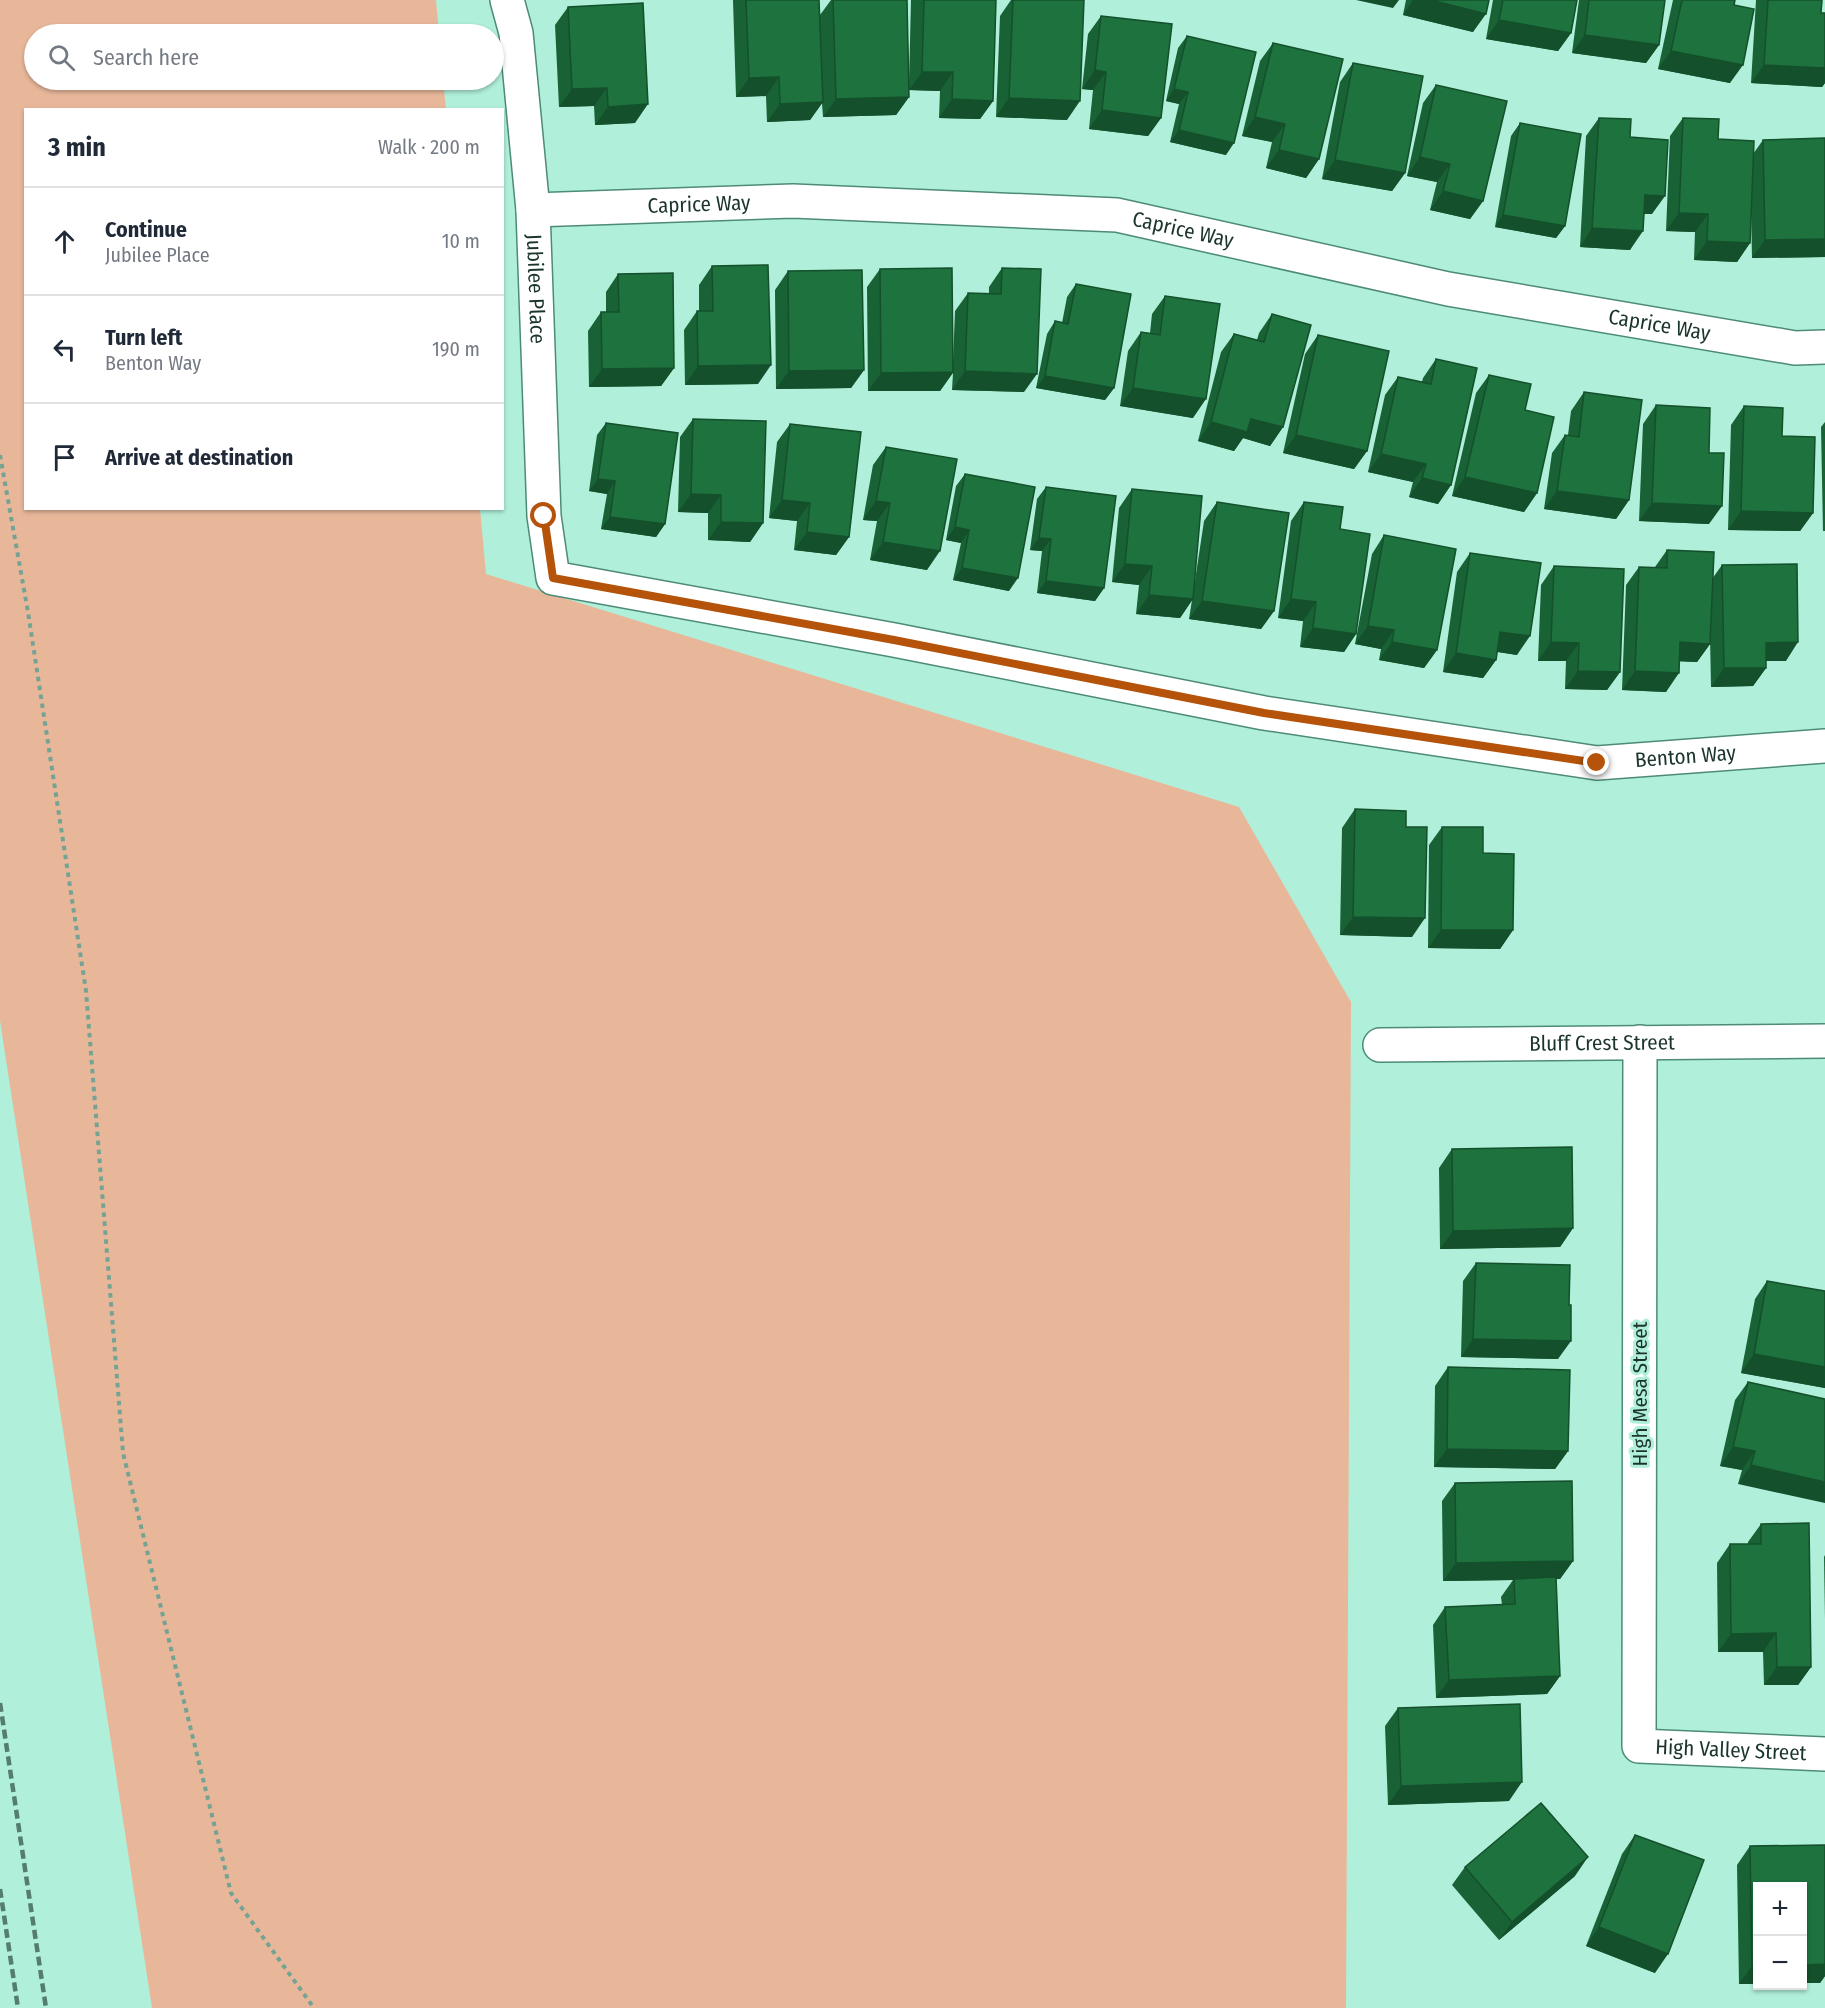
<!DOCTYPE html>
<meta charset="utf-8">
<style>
body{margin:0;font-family:"Fira Sans Condensed",sans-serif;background:#f2f2f3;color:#1f2937}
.controls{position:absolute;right:18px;bottom:18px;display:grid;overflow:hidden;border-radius:0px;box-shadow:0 2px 4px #0004}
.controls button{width:54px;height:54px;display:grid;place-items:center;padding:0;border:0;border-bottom:2px solid #e0e1e3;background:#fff;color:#1f2937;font:30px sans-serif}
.stop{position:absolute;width:18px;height:18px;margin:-14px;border:4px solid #b45309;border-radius:50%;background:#fff}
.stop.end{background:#b45309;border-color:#fff;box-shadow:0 2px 6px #0008}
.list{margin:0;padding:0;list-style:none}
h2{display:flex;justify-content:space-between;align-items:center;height:78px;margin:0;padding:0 24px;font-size:26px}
h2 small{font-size:20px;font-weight:400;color:#747a83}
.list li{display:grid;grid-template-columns:39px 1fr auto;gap:18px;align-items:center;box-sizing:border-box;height:108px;padding:0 24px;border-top:2px solid #e0e1e3}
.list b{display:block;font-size:22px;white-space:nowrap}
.list p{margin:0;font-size:20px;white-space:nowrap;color:#747a83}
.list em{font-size:20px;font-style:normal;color:#747a83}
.icon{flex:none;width:33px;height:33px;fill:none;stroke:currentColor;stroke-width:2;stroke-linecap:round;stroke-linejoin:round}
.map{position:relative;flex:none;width:1825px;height:2008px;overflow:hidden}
.search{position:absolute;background:#fff;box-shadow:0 2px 4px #0004;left:24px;top:24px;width:480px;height:66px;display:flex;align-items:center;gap:15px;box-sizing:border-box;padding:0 21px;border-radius:33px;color:#747a83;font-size:22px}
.panel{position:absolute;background:#fff;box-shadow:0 2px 4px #0004;left:24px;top:108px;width:480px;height:402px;border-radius:0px}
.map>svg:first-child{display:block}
.green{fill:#e8b79a}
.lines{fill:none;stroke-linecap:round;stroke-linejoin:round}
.minor-casing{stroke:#4d8b78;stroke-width:36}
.path{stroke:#74a394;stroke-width:4;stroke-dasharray:4.5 4.5;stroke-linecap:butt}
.minor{stroke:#fff;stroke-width:33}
.rail{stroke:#547c6f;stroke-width:4.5;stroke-dasharray:9 4.5;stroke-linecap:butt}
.wall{fill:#196235}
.shaded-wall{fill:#14502b}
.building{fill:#1d723e;stroke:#14502b;stroke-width:1.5}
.route{stroke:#b45309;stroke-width:8}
.labels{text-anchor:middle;stroke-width:6;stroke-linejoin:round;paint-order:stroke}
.street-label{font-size:21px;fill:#1b342d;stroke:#b0efda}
</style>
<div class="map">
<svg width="1825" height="2008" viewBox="0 0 1825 2008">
<rect width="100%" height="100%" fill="#b0efda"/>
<!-- green -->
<path class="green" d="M0,0H436L439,34H34V80H443L446,109L26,110V508L480,509L486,574L1239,807L1351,1002L1346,2008H152L0,1021Z"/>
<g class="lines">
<defs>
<g id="minor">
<path id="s1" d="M507,0L516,33L533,210L544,516L553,578L894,640L1264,713L1597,763L1825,746"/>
<path id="s2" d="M533,210L793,201L1117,215L1448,289L1795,348L1825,347"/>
<path id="s3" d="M1640,1042L1639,1746L1825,1754"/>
<path id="s4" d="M1380,1045L1825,1041"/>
</g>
</defs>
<!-- minor casing -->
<use href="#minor" class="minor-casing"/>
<!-- path -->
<path class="path" d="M0,455L28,612L86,991L123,1453L231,1893L314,2008"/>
<!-- minor -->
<use href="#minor" class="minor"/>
<!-- rail -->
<g class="rail">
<path d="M0,1703L46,2008"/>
<path d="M0,1889L18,2008"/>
</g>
</g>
<!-- wall -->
<g class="wall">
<path d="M733,0H819L820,15L831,0H907L909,81L911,0H996L993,101L980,119L939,118L940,91L909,90V97L896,115L823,117L822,103L810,120L767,122L766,96L736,97Z"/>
<path d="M1011,0H1075L1067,120L996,117L1000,16Z"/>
<path d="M1406,0H1489L1473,32L1403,15Z"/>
<path d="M1493,0H1577L1571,33L1558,51L1486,39Z"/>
<path d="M1579,0H1665L1659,45L1646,63L1572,53Z"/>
<path d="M1673,0H1735L1730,83L1658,69Z"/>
<path d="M1756,0H1822L1821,13H1825V83L1822,87L1751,83Z"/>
<path d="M568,7L635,123L595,125L594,106L559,107L555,25Z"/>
<path d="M1101,16L1161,118L1148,136L1089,129L1093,90L1082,89L1088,34Z"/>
<path d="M1187,36L1226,155L1170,142L1179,104L1166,101L1178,48Z"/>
<path d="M1273,43L1319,159L1306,178L1266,168L1272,142L1242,136L1260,61Z"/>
<path d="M1353,63L1405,173L1392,191L1322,179L1340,82Z"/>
<path d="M1436,85L1483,201L1470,219L1430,210L1437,182L1407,176L1423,103Z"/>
<path d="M1599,118L1630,137L1652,214H1644L1630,250L1580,247L1586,136Z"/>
<path d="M1683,118L1718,139L1753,154L1763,140L1825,138V257L1752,258L1751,207L1750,243L1737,262L1694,260L1695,232L1666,231L1670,136Z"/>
<path d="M1520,123L1565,226L1556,238L1495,227L1511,136Z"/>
<path d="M712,266L758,384L685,385L684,330L697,311H699V285Z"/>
<path d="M1002,268L1024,392L952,390L953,373L940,391H868L867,287L880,269L953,361L955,311L968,293L989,294V287Z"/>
<path d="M788,271L864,370L851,388L776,389L775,290Z"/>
<path d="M618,274L674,368L661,386L589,387L588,331L601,312H606V292Z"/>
<path d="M1076,284L1114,388L1105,400L1036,388L1047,334L1055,321L1062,323L1067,297Z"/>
<path d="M1165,296L1193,418L1120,406L1128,351L1141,332L1150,333L1152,314Z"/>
<path d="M1272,314L1283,427L1270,446L1243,438L1234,451L1198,441L1221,352L1234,334L1257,340L1259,333Z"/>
<path d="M1318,335L1367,451L1354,469L1283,453L1305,354Z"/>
<path d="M1436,359L1451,485L1438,504L1409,497L1413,482L1368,472L1385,395L1398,377L1422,382L1423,378Z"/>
<path d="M1489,375L1525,410L1537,493L1524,512L1452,496L1476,393Z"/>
<path d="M1584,392L1629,500L1616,519L1544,509L1552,453L1565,435H1568L1571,411Z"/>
<path d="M1656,405L1709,453V524L1639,521L1643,424Z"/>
<path d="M1744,406L1782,436L1813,513L1800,531L1728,530L1731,425Z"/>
<path d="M693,419L763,523L750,542L708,540V513L678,512L680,437Z"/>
<path d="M1825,422V531H1823L1821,427Z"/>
<path d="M606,423L665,524L656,537L601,529L607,494L589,491L597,435Z"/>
<path d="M790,424L849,537L836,555L794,550L797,521L769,518L777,442Z"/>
<path d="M886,447L927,570L870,560L877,521L863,520L873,465Z"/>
<path d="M965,474L1009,591L953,580L961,543L946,540L956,486Z"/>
<path d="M1046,487L1104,588L1095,601L1037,593L1042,551L1030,550L1037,499Z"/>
<path d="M1132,489L1193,594L1204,521L1217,502L1274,611L1261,629L1189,619L1192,600L1180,618L1136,614L1139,585L1112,582L1119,508Z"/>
<path d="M1304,502L1340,529L1356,634L1344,652L1300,647L1303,621L1278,618L1291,521Z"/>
<path d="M1384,535L1437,650L1424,668L1379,660L1381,649L1355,644L1372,554Z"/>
<path d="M1667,550L1712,579L1722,565L1786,661H1766V668L1753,686L1711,687L1710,636V644L1697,662L1680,661L1666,692L1622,690L1626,585L1639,567H1655Z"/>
<path d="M1470,553L1517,655L1497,652L1496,660L1483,678L1443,672L1457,572Z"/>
<path d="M1554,566L1620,672L1607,690L1565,689L1566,661H1538L1541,585Z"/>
<path d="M1355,809L1406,827L1412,937L1340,935L1342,828Z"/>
<path d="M1442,827L1483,853L1513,930L1500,949L1428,948L1429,845Z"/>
<path d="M1452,1149L1573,1228L1560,1247L1440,1249L1439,1168Z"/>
<path d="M1476,1263L1558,1359L1461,1357L1463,1281Z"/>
<path d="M1767,1281L1825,1291V1388L1741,1373L1755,1299Z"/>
<path d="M1448,1367L1568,1451L1555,1469L1434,1467L1435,1386Z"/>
<path d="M1748,1382L1825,1399L1738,1484L1742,1470L1720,1466L1735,1400Z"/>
<path d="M1455,1483L1573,1561L1560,1579H1556L1560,1676L1547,1694L1436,1698L1433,1625L1445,1607L1502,1605L1501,1597L1513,1580L1443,1581L1442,1501Z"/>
<path d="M1761,1524L1811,1667L1798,1685H1764L1763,1652H1718L1717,1563L1730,1544H1748V1542Z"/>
<path d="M1825,1555V1619L1824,1557Z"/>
<path d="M1398,1708L1509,1801L1388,1805L1385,1726Z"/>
<path d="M1635,1835L1655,1973L1586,1946L1622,1854Z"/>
<path d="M1825,1845V1976L1820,1983H1803V1887H1758V1984H1739L1737,1865L1750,1846Z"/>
<path d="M1465,1867L1575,1876L1499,1940L1452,1885Z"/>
</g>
<!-- shaded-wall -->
<g class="shaded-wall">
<path d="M1356,0H1399L1393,8Z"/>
<path d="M1413,0H1431L1486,14L1473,32L1403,15Z"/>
<path d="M1499,20L1571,33L1558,51L1486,39Z"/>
<path d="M1585,35L1659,45L1646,63L1572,53Z"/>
<path d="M1671,51L1743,65L1730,83L1658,69Z"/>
<path d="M1764,65L1825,68V83L1822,87L1751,83Z"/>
<path d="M1095,70L1106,72L1093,90L1082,89Z"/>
<path d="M922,72H953L940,91L909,90Z"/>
<path d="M779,77L766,96L736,97L749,78Z"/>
<path d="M607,88L594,106L559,107L572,89Z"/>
<path d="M1174,89L1188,92L1179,104L1166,101Z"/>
<path d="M909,97L896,115L823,117L836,99Z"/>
<path d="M1009,98L1080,101L1067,120L996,117Z"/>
<path d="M952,99L993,101L980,119L939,118Z"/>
<path d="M823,102L810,120L767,122L780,104Z"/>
<path d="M648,104L635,123L595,125L608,107Z"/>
<path d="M1102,110L1161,118L1148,136L1089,129Z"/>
<path d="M1255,117L1285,124L1272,142L1242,136Z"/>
<path d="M1179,130L1234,143L1226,155L1170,142Z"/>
<path d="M1279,150L1319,159L1306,178L1266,168Z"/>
<path d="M1420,157L1450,164L1437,182L1407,176Z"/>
<path d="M1335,160L1405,173L1392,191L1322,179Z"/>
<path d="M1443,191L1483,201L1470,219L1430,210Z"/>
<path d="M1645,195L1665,196L1652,214L1632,213Z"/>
<path d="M1679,213L1708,214L1695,232L1666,231Z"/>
<path d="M1503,215L1565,226L1556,238L1495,227Z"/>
<path d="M1592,228L1643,231L1630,250L1580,247Z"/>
<path d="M1825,239V257L1752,258L1765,240Z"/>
<path d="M1707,241L1750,243L1737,262L1694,260Z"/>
<path d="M771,365L758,384L685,385L698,366Z"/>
<path d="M674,368L661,386L589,387L602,369Z"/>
<path d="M864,370L851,388L776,389L789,371Z"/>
<path d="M965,371L1037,374L1024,392L952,390Z"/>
<path d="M953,372L940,391H868L881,373Z"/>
<path d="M1045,376L1114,388L1105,400L1036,388Z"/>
<path d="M1133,388L1206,399L1193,418L1120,406Z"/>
<path d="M1251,419L1283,427L1270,446L1243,438L1234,451L1198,441L1211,422Z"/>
<path d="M1296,435L1367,451L1354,469L1283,453Z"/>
<path d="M1381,454L1426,464L1413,482L1368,472Z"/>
<path d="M1465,477L1537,493L1524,512L1452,496Z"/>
<path d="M1422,478L1451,485L1438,504L1409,497Z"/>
<path d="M598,479L615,481L607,494L589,491Z"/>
<path d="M1557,491L1629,500L1616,519L1544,509Z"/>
<path d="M691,494L721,495L708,513L678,512Z"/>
<path d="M782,500L810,503L797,521L769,518Z"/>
<path d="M876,501L890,503L877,521L863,520Z"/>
<path d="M1652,503L1722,506L1709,524L1639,521Z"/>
<path d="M1741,511L1813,513L1800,531L1728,530Z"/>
<path d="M610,517L665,524L656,537L601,529Z"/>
<path d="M721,522L763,523L750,542L708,540Z"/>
<path d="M955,527L969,530L961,543L946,540Z"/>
<path d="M807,532L849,537L836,555L794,550Z"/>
<path d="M1039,538L1051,539L1042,551L1030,550Z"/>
<path d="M883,542L940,551L927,570L870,560Z"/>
<path d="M1125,564L1152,566L1139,585L1112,582Z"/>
<path d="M962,568L1018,578L1009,591L953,580Z"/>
<path d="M1046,581L1104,588L1095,601L1037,593Z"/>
<path d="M1149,595L1193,599L1180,618L1136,614Z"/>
<path d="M1291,599L1316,602L1303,621L1278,618Z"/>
<path d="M1202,601L1274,611L1261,629L1189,619Z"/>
<path d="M1368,626L1394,630L1381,649L1355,644Z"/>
<path d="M1313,628L1356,634L1344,652L1300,647Z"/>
<path d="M1500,632L1530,636L1517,655L1487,650Z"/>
<path d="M1392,642L1437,650L1424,668L1379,660Z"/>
<path d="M1551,642L1579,643L1566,661H1538Z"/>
<path d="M1680,642L1710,644L1697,662L1668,661Z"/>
<path d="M1798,642L1786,661H1753L1766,643Z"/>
<path d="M1456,653L1496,660L1483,678L1443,672Z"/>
<path d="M1724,668H1766L1753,686L1711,687Z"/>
<path d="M1578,671L1620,672L1607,690L1565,689Z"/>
<path d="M1635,671L1679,673L1666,692L1622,690Z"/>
<path d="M1353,917L1425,918L1412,937L1340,935Z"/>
<path d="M1441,930H1513L1500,949L1428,948Z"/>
<path d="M1573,1228L1560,1247L1440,1249L1453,1231Z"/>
<path d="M1473,1339L1571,1341L1558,1359L1461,1357Z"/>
<path d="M1754,1354L1825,1367V1388L1741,1373Z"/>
<path d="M1733,1447L1755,1451L1742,1470L1720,1466Z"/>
<path d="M1447,1449L1568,1451L1555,1469L1434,1467Z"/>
<path d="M1751,1465L1825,1482V1503L1738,1484Z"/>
<path d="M1573,1561L1560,1579L1514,1580V1579L1513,1580L1443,1581L1456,1563Z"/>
<path d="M1776,1633L1763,1652H1718L1731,1634Z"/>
<path d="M1777,1667H1811L1798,1685H1764Z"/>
<path d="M1560,1676L1547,1694L1436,1698L1449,1680Z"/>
<path d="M1522,1782L1509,1801L1388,1805L1401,1786Z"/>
<path d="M1588,1857L1575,1876L1499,1940L1512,1922Z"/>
<path d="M1599,1927L1668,1954L1655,1973L1586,1946Z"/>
<path d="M1825,1964V1976L1820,1983H1803V1965Z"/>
<path d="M1758,1965V1984H1739L1752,1966Z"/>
</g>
<!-- building -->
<g class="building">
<path d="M746,0H819L823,102L780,104L779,77L749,78Z"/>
<path d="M833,0H907L909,97L836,99Z"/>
<path d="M924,0H996L993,101L952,99L953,72H922Z"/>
<path d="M1013,0H1084L1080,101L1009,98Z"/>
<path d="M1431,0H1489L1486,14Z"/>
<path d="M1503,0H1577L1571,33L1499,20Z"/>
<path d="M1589,0H1665L1659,45L1585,35Z"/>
<path d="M1682,0H1735L1734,5L1754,9L1743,65L1671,51Z"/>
<path d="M1768,0H1822L1821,13H1825V68L1764,65Z"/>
<path d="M643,3L648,104L608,107L607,88L572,89L568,7Z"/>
<path d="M1101,16L1172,24L1161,118L1102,110L1106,72L1095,70Z"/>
<path d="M1187,36L1256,52L1234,143L1179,130L1188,92L1174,89Z"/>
<path d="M1273,43L1343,59L1319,159L1279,150L1285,124L1255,117Z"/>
<path d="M1353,63L1423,76L1405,173L1335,160Z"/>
<path d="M1436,85L1507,101L1483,201L1443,191L1450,164L1420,157Z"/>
<path d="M1599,118L1631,119L1630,137L1668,140L1665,196L1645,195L1643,231L1592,228Z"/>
<path d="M1683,118L1719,119L1718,139L1754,141L1750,243L1707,241L1708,214L1679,213Z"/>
<path d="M1520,123L1581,134L1565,226L1503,215Z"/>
<path d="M1825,138V239L1765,240L1763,140Z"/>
<path d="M768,265L771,365L698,366L697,311H713L712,266Z"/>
<path d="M952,268L953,372L881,373L880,269Z"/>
<path d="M1002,268L1041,269L1037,374L965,371L968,293L1001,294Z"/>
<path d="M862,270L864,370L789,371L788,271Z"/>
<path d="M673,273L674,368L602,369L601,312H619L618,274Z"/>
<path d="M1076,284L1131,294L1114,388L1045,376L1055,321L1068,324Z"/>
<path d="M1165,296L1220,304L1206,399L1133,388L1141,332L1160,335Z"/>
<path d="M1272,314L1311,325L1283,427L1251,419L1247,432L1211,422L1234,334L1264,342Z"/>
<path d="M1318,335L1389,351L1367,451L1296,435Z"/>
<path d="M1436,359L1477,368L1451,485L1422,478L1426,464L1381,454L1398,377L1431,384Z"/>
<path d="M1489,375L1531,384L1525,410L1554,417L1537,493L1465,477Z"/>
<path d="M1584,392L1642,400L1629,500L1557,491L1565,435L1579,437Z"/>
<path d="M1656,405L1710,408L1709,453H1724L1722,506L1652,503Z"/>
<path d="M1744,406L1783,408L1782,436L1815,437L1813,513L1741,511Z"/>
<path d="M693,419L766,421L763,523L721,522V495L691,494Z"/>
<path d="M606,423L678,433L665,524L610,517L615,481L598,479Z"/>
<path d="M790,424L861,432L849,537L807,532L810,503L782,500Z"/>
<path d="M886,447L957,459L940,551L883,542L890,503L876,501Z"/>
<path d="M965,474L1035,487L1018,578L962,568L969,530L955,527Z"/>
<path d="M1046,487L1116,496L1104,588L1046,581L1051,539L1039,538Z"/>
<path d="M1132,489L1202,496L1193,599L1149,595L1152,566L1125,564Z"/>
<path d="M1217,502L1289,513L1274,611L1202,601Z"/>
<path d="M1304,502L1343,507L1340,529L1370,534L1356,634L1313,628L1316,602L1291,599Z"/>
<path d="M1384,535L1456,549L1437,650L1392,642L1394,630L1368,626Z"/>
<path d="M1667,550L1714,552L1710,644L1680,642L1679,673L1635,671L1639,567L1667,568Z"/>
<path d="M1470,553L1541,563L1530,636L1500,632L1496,660L1456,653Z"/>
<path d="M1797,564L1798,642L1766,643V668H1724L1722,565Z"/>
<path d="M1554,566L1624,569L1620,672L1578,671L1579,643L1551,642Z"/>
<path d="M1355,809L1406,811V827H1427L1425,918L1353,917Z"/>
<path d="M1442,827H1483V853L1514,854L1513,930H1441Z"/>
<path d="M1572,1147L1573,1228L1453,1231L1452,1149Z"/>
<path d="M1476,1263L1570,1265L1569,1305H1571V1341L1473,1339Z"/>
<path d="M1767,1281L1825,1291V1367L1754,1354Z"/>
<path d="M1448,1367L1570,1370L1568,1451L1447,1449Z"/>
<path d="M1748,1382L1825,1399V1482L1751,1465L1755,1451L1733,1447Z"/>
<path d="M1572,1481L1573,1561L1456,1563L1455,1483Z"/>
<path d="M1809,1523L1811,1667H1777L1776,1633L1731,1634L1730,1544H1761V1524Z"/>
<path d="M1556,1577L1560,1676L1449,1680L1445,1607L1515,1604L1514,1579Z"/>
<path d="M1520,1704L1522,1782L1401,1786L1398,1708Z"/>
<path d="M1541,1803L1588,1857L1512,1922L1465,1867Z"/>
<path d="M1635,1835L1704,1860L1668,1954L1599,1927Z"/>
<path d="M1825,1845V1964L1803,1965V1887H1758V1965L1752,1966L1750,1846Z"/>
</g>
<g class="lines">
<!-- route -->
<path class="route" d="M544,516L553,578L894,640L1264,713L1597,763"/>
</g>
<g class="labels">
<!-- street labels -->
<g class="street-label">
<text dy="7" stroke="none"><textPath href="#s2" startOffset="166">Caprice Way</textPath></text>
<text dy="7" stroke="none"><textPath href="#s2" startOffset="652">Caprice Way</textPath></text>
<text dy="7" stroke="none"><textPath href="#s1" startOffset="291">Jubilee Place</textPath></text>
<text dy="7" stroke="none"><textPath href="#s2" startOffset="1138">Caprice Way</textPath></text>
<text dy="7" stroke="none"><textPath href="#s1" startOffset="1730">Benton Way</textPath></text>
<text dy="7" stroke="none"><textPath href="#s4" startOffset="222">Bluff Crest Street</textPath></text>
<text transform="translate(1640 1394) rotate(-90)" y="7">High Mesa Street</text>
<text dy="7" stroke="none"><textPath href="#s3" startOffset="796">High Valley Street</textPath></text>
</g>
</g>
</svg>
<div class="controls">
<button>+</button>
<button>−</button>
</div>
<div class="stop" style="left:544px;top:516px"></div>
<div class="stop end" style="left:1597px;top:763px"></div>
<div class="search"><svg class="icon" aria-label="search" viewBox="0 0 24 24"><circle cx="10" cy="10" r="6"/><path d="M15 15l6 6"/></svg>Search here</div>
<section class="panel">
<h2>3 min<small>Walk · 200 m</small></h2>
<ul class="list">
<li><svg class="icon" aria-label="ahead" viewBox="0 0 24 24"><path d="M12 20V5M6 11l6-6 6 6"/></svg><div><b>Continue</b><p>Jubilee Place</p></div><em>10 m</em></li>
<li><svg class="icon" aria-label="left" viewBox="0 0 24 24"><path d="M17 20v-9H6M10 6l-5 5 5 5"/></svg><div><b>Turn left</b><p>Benton Way</p></div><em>190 m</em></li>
<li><svg class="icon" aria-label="arrive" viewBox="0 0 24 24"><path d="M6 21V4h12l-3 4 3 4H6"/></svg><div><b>Arrive at destination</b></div></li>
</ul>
</section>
</div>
